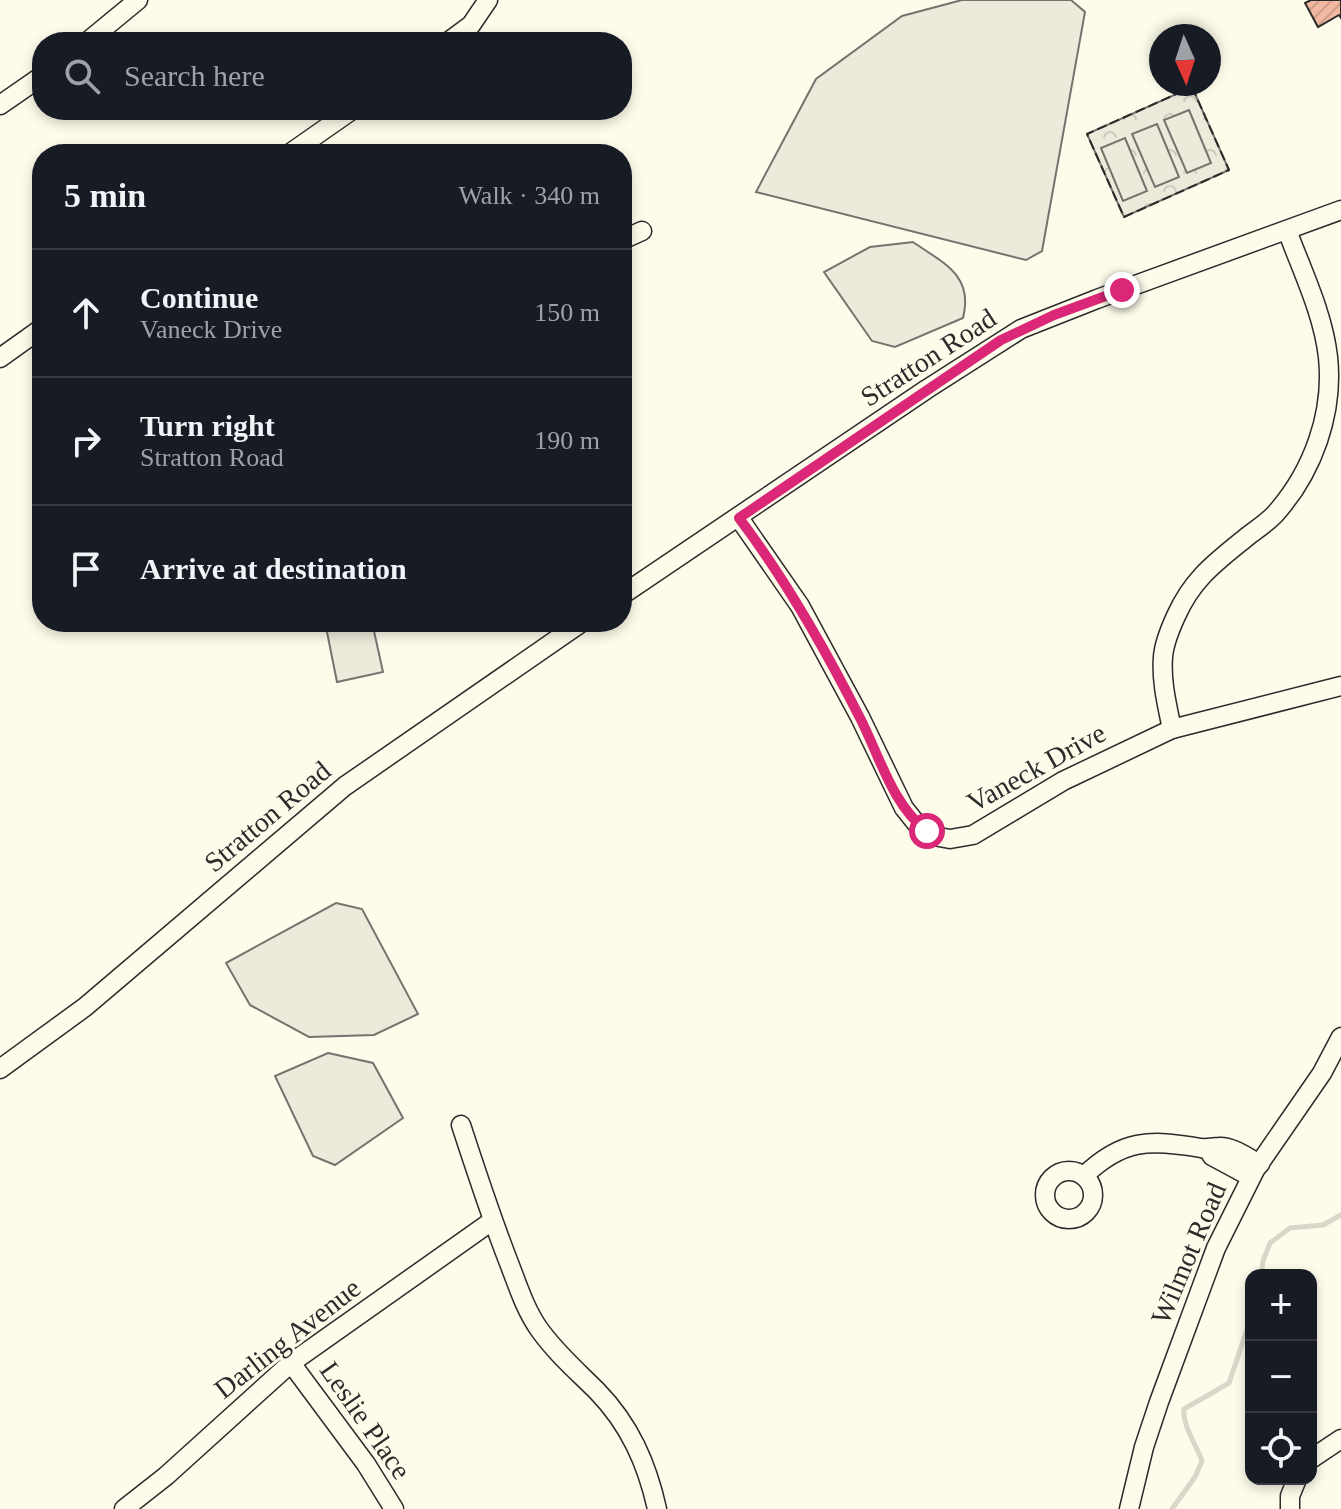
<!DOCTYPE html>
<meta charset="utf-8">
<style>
body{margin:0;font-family:"Times New Roman",serif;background:#242831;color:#f1f3f6}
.controls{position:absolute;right:24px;bottom:24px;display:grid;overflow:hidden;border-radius:16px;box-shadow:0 4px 12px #0003}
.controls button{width:72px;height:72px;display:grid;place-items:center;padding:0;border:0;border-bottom:2px solid #363941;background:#171b24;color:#f1f3f6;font:40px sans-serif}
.compass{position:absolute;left:1149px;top:24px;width:72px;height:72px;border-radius:50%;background:#171b24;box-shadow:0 4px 12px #0003;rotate:177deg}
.stop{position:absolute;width:24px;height:24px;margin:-18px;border:6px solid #db2777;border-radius:50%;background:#fff}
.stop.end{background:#db2777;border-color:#fff;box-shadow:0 2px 8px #0008}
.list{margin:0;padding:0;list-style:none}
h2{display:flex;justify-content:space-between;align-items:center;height:104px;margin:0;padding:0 32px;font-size:34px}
h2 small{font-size:26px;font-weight:400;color:#9ea1a6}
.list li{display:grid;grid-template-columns:52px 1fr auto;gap:24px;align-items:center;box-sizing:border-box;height:128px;padding:0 32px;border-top:2px solid #363941}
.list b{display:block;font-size:30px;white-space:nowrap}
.list p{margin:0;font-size:26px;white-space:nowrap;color:#9ea1a6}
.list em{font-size:26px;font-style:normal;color:#9ea1a6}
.icon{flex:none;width:44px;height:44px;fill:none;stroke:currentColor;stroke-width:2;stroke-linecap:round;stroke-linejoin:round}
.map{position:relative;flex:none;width:1341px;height:1509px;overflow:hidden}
.search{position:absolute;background:#171b24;box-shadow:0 4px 12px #0003;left:32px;top:32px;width:600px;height:88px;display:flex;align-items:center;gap:20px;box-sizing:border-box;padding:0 28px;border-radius:32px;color:#9ea1a6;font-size:30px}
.panel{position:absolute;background:#171b24;box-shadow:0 4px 12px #0003;left:32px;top:144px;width:600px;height:488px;border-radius:32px}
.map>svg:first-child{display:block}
.park{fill:url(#park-crowns);stroke:#74746e;stroke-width:2}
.garden{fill:#ecebdb;stroke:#74746e;stroke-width:2}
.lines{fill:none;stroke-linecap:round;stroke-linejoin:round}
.stream{stroke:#d8d7c9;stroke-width:5}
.building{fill:url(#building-hatch);stroke:#2b2b2b;stroke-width:2}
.minor-casing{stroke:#2b2b2b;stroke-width:21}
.minor{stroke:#fdfbea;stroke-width:18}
.fence{stroke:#2b2b2b;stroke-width:2;stroke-dasharray:10 4;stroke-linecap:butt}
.route{stroke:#db2777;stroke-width:10}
.labels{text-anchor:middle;stroke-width:6;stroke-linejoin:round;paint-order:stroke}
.street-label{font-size:28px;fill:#2b2b2b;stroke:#fdfbea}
</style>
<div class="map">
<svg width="1341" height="1509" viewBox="0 0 1341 1509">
<defs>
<pattern id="park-crowns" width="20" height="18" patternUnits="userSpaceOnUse" patternTransform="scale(2)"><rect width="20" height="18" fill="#ecebdb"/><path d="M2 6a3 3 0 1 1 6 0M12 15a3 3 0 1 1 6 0" fill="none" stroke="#cbcabc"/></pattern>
<pattern id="building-hatch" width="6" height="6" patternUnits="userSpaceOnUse" patternTransform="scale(2)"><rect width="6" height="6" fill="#f2b8a0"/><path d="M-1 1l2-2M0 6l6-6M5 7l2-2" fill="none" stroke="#d09e8a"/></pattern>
</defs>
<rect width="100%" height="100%" fill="#fdfbea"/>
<!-- park -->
<path class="park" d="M1192,87L1229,170L1124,217L1087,134Z"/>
<!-- garden -->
<g class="garden">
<path d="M962,0H1071L1085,12L1042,251L1026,260L756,192L816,79L902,16Z"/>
<path d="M1189,110L1211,163L1187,173L1164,120Z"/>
<path d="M1157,124L1179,177L1155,187L1132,134Z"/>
<path d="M1125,138L1147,191L1123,201L1101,148Z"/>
<path d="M913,242C943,263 974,275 963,318L895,347L872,341L824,272L870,247Z"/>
<path d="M325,622H372L383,672L337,682Z"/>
<path d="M336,903L362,909L418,1014L374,1035L309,1037L250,1005L226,963Z"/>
<path d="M328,1053L373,1063L403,1118L335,1165L313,1156L275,1076Z"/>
</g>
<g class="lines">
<!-- stream -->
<g class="stream">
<path d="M1261,1275L1263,1261L1270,1243L1290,1228L1323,1225L1341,1215"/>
<path d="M1172,1509L1195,1477L1202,1461C1196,1444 1182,1425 1184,1409L1229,1383L1251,1318"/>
</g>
</g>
<!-- building -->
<path class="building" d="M1311,0H1341V18L1339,15L1318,27L1305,3Z"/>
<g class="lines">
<defs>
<g id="minor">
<path d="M87,42L138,0"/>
<path d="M448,42L471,25L488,0"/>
<path d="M0,105L42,76"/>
<path d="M289,154L352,110"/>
<path d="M622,240L642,231"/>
<path d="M0,358L42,328"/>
<path d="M739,518L800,606L860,717L904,808L916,823L939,837L950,839L973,835L1063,781L1172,729L1341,686"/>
<path d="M622,595L927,389L1021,329L1097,299L1341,210"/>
<path d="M1172,729C1167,705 1161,681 1163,657C1164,643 1170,629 1176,616C1193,578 1216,562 1248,536C1257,529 1268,522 1276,513C1313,471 1334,413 1328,357C1323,313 1302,271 1287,230"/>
<path d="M0,1069L85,1007L345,786L582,622"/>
<path d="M461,1125C476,1171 491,1217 509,1263C518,1286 525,1309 539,1329C556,1353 577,1371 597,1391C630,1425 647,1464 657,1509"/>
<path d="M1208,1149L1212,1156L1251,1177"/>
<circle cx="1069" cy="1195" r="24"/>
<path d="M1084,1176C1122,1139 1150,1139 1201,1148C1208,1149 1212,1147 1219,1147C1232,1146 1248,1158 1260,1164"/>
<path d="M291,1363L366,1464L394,1509"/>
<path d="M1311,1459L1341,1439"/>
<path d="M124,1509L166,1476L291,1363L492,1221"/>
<path d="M1129,1509L1144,1447L1159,1402L1216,1248L1255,1170L1322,1073L1341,1037"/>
<path d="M1290,1509V1496L1297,1479"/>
</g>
</defs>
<!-- minor casing -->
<use href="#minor" class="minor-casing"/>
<!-- minor -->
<use href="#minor" class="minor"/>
<!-- fence -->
<path class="fence" d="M1192,87L1229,170L1124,217L1087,134Z"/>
</g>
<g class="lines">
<!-- route -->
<path class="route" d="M927,831C892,805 879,754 859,716C824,647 786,580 739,518L1001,340L1054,315L1122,290"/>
</g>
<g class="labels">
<!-- street labels -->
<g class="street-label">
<text transform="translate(928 357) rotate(-33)" y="10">Stratton Road</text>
<text transform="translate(1036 767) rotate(-29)" y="10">Vaneck Drive</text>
<text transform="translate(267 816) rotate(-40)" y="10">Stratton Road</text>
<text transform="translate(1188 1253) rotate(-67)" y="10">Wilmot Road</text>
<text transform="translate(287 1338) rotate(-38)" y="10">Darling Avenue</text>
<text transform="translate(366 1420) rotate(55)" y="10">Leslie Place</text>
</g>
</g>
</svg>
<div class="controls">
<button>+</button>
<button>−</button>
<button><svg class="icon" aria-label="locate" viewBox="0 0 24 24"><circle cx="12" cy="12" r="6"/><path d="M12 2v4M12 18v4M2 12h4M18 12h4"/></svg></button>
</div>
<svg class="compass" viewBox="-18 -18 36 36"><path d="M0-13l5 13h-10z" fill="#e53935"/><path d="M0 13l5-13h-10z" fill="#9ea1a6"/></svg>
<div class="stop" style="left:927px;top:831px"></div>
<div class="stop end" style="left:1122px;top:290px"></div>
<div class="search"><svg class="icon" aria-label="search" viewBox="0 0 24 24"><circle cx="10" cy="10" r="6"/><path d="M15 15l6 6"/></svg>Search here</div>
<section class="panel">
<h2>5 min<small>Walk · 340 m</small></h2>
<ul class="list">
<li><svg class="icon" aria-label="ahead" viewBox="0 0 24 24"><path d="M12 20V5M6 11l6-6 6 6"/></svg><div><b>Continue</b><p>Vaneck Drive</p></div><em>150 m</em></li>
<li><svg class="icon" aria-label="right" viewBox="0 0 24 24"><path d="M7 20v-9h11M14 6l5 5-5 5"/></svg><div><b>Turn right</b><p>Stratton Road</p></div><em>190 m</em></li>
<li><svg class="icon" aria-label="arrive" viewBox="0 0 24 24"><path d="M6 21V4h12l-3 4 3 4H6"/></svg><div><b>Arrive at destination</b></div></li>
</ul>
</section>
</div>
